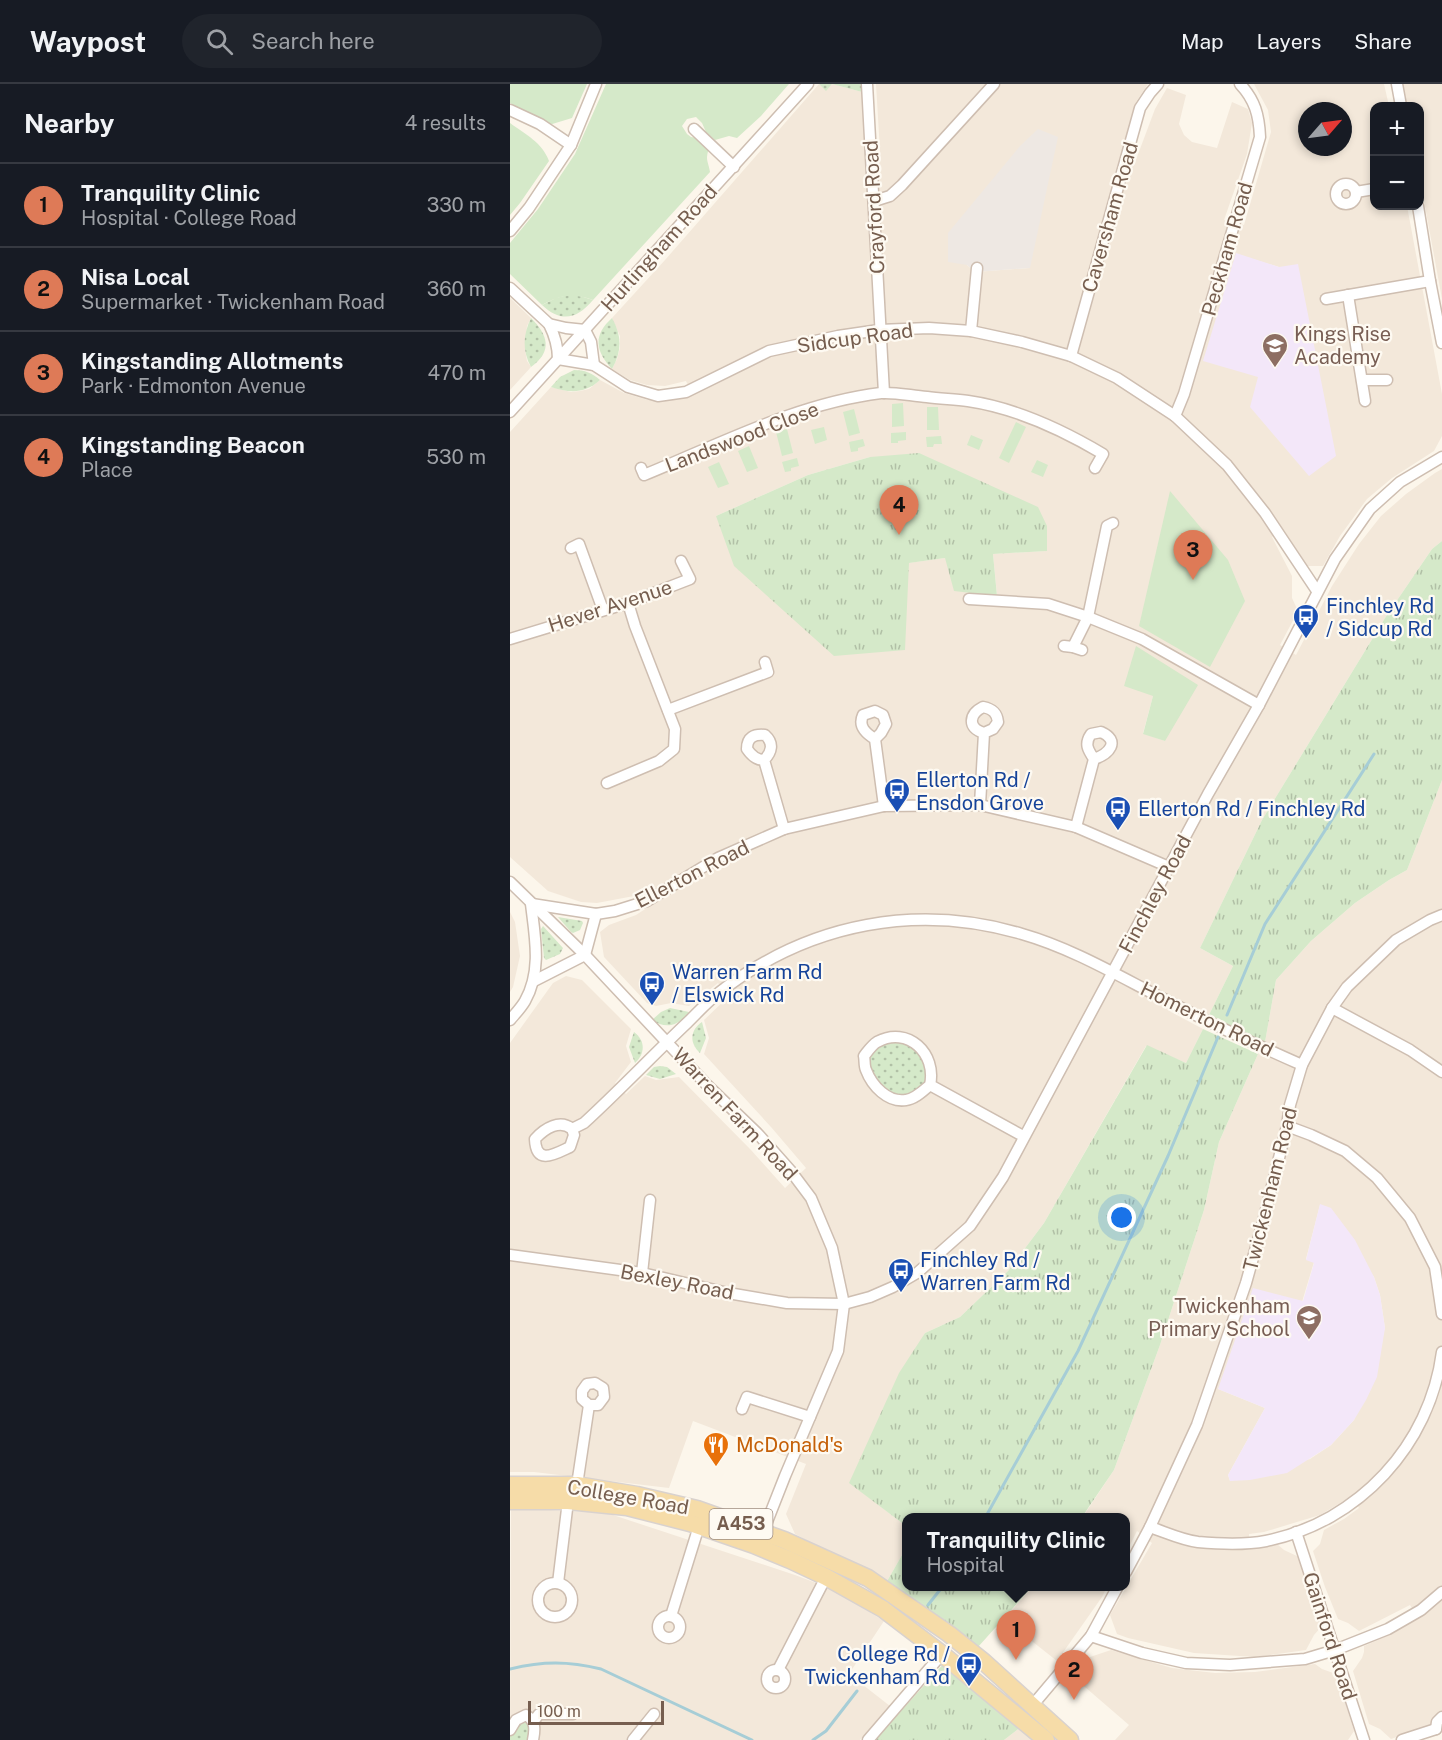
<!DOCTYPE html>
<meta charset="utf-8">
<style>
body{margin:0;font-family:"Public Sans",sans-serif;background:#20242c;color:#f1f3f6}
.controls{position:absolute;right:18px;top:18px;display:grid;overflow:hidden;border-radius:12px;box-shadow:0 3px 9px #0003}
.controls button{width:54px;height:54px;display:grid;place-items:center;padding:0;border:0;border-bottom:2px solid #363941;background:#171b24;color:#f1f3f6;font:30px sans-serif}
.compass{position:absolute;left:788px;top:18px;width:54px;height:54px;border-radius:50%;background:#171b24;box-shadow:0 3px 9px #0003;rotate:62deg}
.scale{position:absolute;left:18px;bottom:15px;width:136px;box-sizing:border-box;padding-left:6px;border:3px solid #765e4f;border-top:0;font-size:16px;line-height:21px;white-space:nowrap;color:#765e4f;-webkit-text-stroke:4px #fefaf2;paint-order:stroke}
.you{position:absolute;left:612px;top:1134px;width:21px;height:21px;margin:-15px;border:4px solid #fff;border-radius:50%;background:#1a73e8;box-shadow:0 0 0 9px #1a73e833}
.badge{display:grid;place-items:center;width:39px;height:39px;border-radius:50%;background:#de7a57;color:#111;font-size:20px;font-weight:700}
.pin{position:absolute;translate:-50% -50px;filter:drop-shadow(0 2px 3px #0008)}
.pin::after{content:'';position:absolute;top:32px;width:21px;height:18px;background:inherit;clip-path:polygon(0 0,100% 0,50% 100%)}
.popup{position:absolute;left:392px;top:1429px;width:228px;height:78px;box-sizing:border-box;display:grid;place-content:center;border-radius:12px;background:#171b24;filter:drop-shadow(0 2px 4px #0005);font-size:20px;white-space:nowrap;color:#9ea1a6}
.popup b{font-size:22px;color:#f1f3f6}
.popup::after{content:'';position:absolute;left:50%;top:100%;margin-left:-12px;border:12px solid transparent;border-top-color:#171b24}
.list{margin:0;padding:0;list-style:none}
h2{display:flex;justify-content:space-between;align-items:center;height:78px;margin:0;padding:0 24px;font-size:26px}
h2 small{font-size:20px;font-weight:400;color:#9ea1a6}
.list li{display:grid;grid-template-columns:39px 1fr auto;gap:18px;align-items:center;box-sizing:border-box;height:84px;padding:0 24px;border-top:2px solid #363941}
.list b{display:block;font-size:22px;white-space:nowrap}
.list p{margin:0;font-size:20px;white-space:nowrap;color:#9ea1a6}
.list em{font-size:20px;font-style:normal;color:#9ea1a6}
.icon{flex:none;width:33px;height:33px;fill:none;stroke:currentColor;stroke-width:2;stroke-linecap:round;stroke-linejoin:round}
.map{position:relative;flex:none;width:932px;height:1656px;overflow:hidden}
header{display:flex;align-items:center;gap:36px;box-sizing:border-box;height:84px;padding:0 30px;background:#171b24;border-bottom:2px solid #363941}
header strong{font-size:28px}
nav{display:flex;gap:33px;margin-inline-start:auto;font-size:21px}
.search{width:420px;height:54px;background:#20242c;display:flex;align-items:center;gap:15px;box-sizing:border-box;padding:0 21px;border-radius:33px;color:#9ea1a6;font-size:22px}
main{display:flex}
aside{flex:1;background:#171b24}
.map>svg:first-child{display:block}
.residential{fill:#f3e8da;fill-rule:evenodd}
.industrial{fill:#eee8e3}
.education{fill:#f3e7f9}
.grass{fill:url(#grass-dots)}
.park{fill:url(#park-tufts)}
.garden{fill:#d5e9c9}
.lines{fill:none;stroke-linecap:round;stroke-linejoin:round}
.stream{stroke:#a6cdd6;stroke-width:3}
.street-casing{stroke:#cebeb1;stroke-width:13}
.primary-casing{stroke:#d9d2ce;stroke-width:19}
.street{stroke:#fff;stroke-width:10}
.primary{stroke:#f6dca8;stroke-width:16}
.labels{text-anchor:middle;stroke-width:4.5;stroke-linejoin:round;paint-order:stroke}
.shield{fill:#fefaf2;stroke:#9f8d80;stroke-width:1.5}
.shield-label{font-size:18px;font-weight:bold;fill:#765e4f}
.street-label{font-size:20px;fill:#765e4f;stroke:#fefaf2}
.education-label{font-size:20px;fill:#785e54;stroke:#fefaf2;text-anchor:start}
.transit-label{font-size:20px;fill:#164399;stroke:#fefaf2;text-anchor:start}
.food-label{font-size:20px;fill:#c56008;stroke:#fefaf2;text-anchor:start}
</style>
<header>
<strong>Waypost</strong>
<div class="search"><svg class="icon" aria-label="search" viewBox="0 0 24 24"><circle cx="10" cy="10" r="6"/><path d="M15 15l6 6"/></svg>Search here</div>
<nav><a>Map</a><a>Layers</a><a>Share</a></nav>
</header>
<main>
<aside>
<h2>Nearby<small>4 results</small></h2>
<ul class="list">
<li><span class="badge">1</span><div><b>Tranquility Clinic</b><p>Hospital · College Road</p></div><em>330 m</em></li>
<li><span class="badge">2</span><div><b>Nisa Local</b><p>Supermarket · Twickenham Road</p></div><em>360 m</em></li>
<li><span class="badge">3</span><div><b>Kingstanding Allotments</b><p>Park · Edmonton Avenue</p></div><em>470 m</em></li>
<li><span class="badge">4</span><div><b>Kingstanding Beacon</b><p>Place</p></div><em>530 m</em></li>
</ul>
</aside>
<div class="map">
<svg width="932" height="1656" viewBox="0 0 932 1656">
<defs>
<pattern id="grass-dots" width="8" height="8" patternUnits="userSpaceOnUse" patternTransform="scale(1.5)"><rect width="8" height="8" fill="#d5e9c9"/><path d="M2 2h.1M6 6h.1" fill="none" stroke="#b1c0a6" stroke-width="1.8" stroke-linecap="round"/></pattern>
<pattern id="park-tufts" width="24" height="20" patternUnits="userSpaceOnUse" patternTransform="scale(1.5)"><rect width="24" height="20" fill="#d5e9c9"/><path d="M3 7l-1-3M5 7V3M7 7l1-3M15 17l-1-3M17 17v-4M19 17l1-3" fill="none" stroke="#b1c0a6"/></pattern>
</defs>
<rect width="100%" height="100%" fill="#fcf6eb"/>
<!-- residential -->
<g class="residential">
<path d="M309,0L316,6L322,0L352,8L355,70L370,67L366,0H638L626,18L610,75L624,81L645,25L657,4L676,11L669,40L674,51L682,58L707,64L722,18L738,25L742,39L737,70L714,136L734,141L761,48L758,26L744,0H874L879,22H864V122H897L932,310V352L924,367L882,394L857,415L830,452L813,482H797L774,446L762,453L782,492V514L788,527L770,561L786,571L822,502L849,460L871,432L896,410L925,389L932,385V457L922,465L875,534L752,736L690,864L723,882L698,933L667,916L661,928L693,945L676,979L636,962L534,1139L498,1187L450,1233L415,1249L340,1399L396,1442V1464L376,1499L285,1450L276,1430L296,1380L183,1337L159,1404L24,1388H0V959L43,899L56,892L72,896L121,945L116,962L121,978L105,999L116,1010L135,992L146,996L169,993L241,1066L275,1104L296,1084L261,1043L194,970L199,954L194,936L218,913L208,899L179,922L161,919L146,922L137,919L94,873L90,848L99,841L126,831L149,816L138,804L124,812L87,819L71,818L38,807L0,773V348L41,303L61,308L70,307L79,305L90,296L114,309L138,316H161L182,311L176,297L155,302L137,301L120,296L102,285L107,275L110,264V252L102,234L155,176ZM797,27H833V63H797ZM726,170L769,183L799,391L748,293ZM457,181L520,184L465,188ZM360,373L536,467L483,470L487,511L435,474L398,479L206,432L298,391ZM643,612L655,657L633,649Z"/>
<path d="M892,0H932V215L910,95V22H896Z"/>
<path d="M0,214L21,234L17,242L15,265L17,277L21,283L0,306Z"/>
<path d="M932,696V1629L927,1631L920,1641L881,1655L870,1645L859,1640L843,1587L852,1574L854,1568V1562L882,1550L908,1534L900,1521L849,1547L838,1539L828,1535L815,1503L803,1467L810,1460L814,1446L834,1435L849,1424L842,1412L810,1431L754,1448L739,1450L740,1464L767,1460L774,1466L789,1473L812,1542L804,1551L796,1566L745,1573L684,1569L618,1554L607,1550L600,1531L642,1459L627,1447L616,1469V1434H572L604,1386L650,1261L694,1126L709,1058L748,970L755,958L766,896L801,857L845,819L879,796L897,786ZM810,1121L864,1193L870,1211L875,1244L844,1336L821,1361L800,1375L720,1397L718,1391L755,1324L708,1305L792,1218L804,1178L796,1175Z"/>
<path d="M0,828L5,838L10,872L3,903L0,908Z"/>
<path d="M1,1424L97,1429L285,1491L322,1505L374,1537L339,1590L380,1622L350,1656H0Z"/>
<path d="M522,1503H597L592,1513L547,1577L494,1535Z"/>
<path d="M601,1566L662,1584L705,1589L745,1588L805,1580L812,1585L826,1590L844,1647L838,1656H605L619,1641L568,1597L564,1590L577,1574Z"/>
<path d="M511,1643L526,1656H494Z"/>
</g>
<!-- industrial -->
<path class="industrial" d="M528,45L548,53L520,184L465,188L457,181L438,178V149L510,62Z"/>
<!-- education -->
<g class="education">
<path d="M726,169L769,183L788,180L826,372L799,392L740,323L748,293L693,277Z"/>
<path d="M810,1120L821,1124L845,1156L864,1193L870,1211L875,1244L867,1293L856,1316L844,1336L821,1361L777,1389L740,1396L720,1397L718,1391L755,1324L708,1305L743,1204L793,1217L804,1179L796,1176Z"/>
</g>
<!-- grass -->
<g class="grass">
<path d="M309,0H352V8L322,0L316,7Z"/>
<path d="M58,211H67L83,216C67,235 51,239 32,221L46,214Z"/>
<path d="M21,234C38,251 43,267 21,283C12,267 13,250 21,234Z"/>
<path d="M102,234C112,252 112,267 102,285C85,267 83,251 102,234Z"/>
<path d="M64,286C75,286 82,289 90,296C75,310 59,309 41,303L50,293Z"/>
<path d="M48,833L72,837L73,839L70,846L63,849L61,848Z"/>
<path d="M33,842L53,864L50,870L36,876L34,874L31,845Z"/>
<path d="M160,924L179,928C170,941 156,946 142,936L151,928Z"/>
<path d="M192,938L196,954L190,969C179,959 180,946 192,938Z"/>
<path d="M124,948C136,957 135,970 125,979L119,963Z"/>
<path d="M388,958C395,959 401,960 406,965C422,979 420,1009 395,1012C365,1016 336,961 388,958Z"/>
<path d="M150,982L157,983L166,990L150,995L136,991L144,983Z"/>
<path d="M15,1638L19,1643L20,1656H0V1652L9,1639Z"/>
</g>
<!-- park -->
<g class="park">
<path d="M409,369L528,423L537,442V467L483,470L487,512L444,507L435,474L399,479L395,566L324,572L224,482L206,432L298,391L360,373Z"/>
<path d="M932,457V696L897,786L879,796L845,819L801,857L766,896L755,958L698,933L723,882L690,864L752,736L875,534L922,465Z"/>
<path d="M693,945L748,970L709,1058L694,1126L650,1261L604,1386L572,1433L396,1434V1442L339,1399L389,1289L415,1249L450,1233L498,1187L534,1139L637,961L676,979Z"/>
<path d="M396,1464V1502L522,1503L468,1563L376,1499Z"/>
<path d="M436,1577L511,1643L494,1656H365Z"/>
</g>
<!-- garden -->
<g class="garden">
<path d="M0,0H77L62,34L39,41L0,19Z"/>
<path d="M96,0H279L251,32L227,54L219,52L205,56L196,48L192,39L186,33L177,35L172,42L177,50L181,53L188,54L199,64C195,77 198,76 200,88L83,216C62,209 51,211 32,221L0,190V159L28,125L65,70Z"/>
<path d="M0,39C16,51 32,58 39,77L10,119L0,131Z"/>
<path d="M393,319L394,342L382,343V320Z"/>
<path d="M417,323H428L429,346H417Z"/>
<path d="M344,325L350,349L339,352L333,328Z"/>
<path d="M506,338L516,343L499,379L489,374Z"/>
<path d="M314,343L317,356L305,360L301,346Z"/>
<path d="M277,345L283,369L272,372L266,348Z"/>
<path d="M396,348V356L388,357V359H381V349Z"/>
<path d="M461,351L473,356L469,366L457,361Z"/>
<path d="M431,352L432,360H424L423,363H417L416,353Z"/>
<path d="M353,355L355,362L348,364V367L341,368L339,358Z"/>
<path d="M239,362L248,384L237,388L228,367Z"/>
<path d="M287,374L289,382L281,384V387L275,388L272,378Z"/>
<path d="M527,376L538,381L533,393L521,388Z"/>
<path d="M209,378L219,400L208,404L198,383Z"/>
<path d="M660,407L718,476L735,517L700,583L629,542Z"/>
<path d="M626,562L688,601L655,657L633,650L643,612L614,602Z"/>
</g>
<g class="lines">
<!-- stream -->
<g class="stream">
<path d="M717,931L755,840L864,670"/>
<path d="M475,1434L568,1267L658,1072L708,953"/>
<path d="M418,1521L433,1502"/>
<path d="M0,1585C33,1577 58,1577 91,1585L242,1656"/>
<path d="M303,1656L316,1647L347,1607"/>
</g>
<defs>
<g id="street">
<path d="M357,0L374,309"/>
<path d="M887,0L891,22"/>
<path d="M0,26L30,40L61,61"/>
<path d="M184,45L224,83"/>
<circle cx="836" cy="110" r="10"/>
<path d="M846,108L864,105"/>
<path d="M364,117L380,112L392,101L484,0"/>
<path d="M908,122L920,197L932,259"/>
<path d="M0,147L19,124L61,61L86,0"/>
<path d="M0,204L39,240L56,244L75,246L81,258L84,281"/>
<path d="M838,211L855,317"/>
<path d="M816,215L920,197"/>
<path d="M39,240C44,250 48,263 48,275L84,281L118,303L148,312L176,308L259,267L328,252L369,246L419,244L461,247L512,258L561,272L607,294L665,332L717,381L755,429L807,507"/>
<path d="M461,247L467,184"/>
<path d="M561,272L630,24L640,9L648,0"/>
<path d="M852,296H877"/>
<path d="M0,328L298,0"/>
<path d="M665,332L674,310L750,53C749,31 745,16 730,0"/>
<path d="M131,384L134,391C210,360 288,319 371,309C386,308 402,312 417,313C430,315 444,315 458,317C506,324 551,345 593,370L585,384"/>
<path d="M61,464L69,460L93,526"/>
<path d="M459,515L538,520L578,533L632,555L749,621"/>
<path d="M0,555L118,519L180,495L171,477"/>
<path d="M554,562L563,563L572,566"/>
<path d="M563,563L578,533L597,442L603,439"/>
<path d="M158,626L258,588L255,578"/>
<path d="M365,655L371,649L376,640L373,631L365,627L353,631C348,642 355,649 365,655L374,722"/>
<path d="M254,676C246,676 241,671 237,665C237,653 244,650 255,651C264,659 262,668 254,676L274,745"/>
<path d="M97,699L149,677L164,665L165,645L125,542L118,519"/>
<path d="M470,721L474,649C457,644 459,630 473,623C483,625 487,629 488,638L483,645L474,649"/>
<path d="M566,743L584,675C578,666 574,660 581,650L591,648C611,657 599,670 584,675"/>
<path d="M0,798L75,871L196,1000L247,1049L280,1086L301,1114L322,1164L334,1220L328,1267L275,1392L253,1448"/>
<path d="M22,820L86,830L105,827L137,817L208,774L274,745L374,722L470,721L566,743L659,783"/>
<path d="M75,871L86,830"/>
<path d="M24,897L75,871"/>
<path d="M822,924L900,966L932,988"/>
<path d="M0,936C5,930 11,924 15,917C32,887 25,853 21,820"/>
<path d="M420,1001C413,1007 405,1015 396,1016C378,1019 362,1002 356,986C354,982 355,976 354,972C358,967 362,961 367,958C398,941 427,970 420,1001L513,1052"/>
<path d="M777,1042L801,1051L835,1067L867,1094L900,1134L925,1183L932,1230"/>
<path d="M62,1045L64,1051L60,1063C45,1070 26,1082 25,1055C35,1044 50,1035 62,1045L74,1039C110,1006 143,971 178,938C190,926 202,913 215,904C302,839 408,819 512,850C561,864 607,891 652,914C698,938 744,960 792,981"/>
<path d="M0,1171L132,1189L218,1209L277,1219L334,1220L360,1213L383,1203L407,1189L460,1142L493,1093L698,710L749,621L825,475L860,425L890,398L932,373"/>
<path d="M132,1189L140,1116"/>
<path d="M232,1325L237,1313L300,1333"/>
<path d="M67,1401L79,1321H88L94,1313L93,1304L85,1299L77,1300L72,1307V1315L79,1321"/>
<path d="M640,1443C655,1448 672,1456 688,1458C710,1460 735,1461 756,1457C849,1438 920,1361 932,1268"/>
<path d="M786,1448L854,1656"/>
<path d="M616,1488L640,1443L687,1341L736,1199L753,1138L777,1042L780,1021L792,981L822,924L837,903L886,856L920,836L932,831"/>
<circle cx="45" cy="1516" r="17"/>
<path d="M48,1499L58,1417"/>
<circle cx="159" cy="1543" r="11"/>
<path d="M161,1532L189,1442"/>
<path d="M581,1552L632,1569L676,1579L720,1581L795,1575L825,1566L878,1545L911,1526L932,1508"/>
<circle cx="266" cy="1595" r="9"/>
<path d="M268,1586L316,1493"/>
<path d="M522,1622L581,1552L608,1502"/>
<path d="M23,1638L29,1630H63"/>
<path d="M926,1645L927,1638L932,1633"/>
<path d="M0,1646L6,1636L16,1631C26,1637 25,1646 23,1656"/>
<path d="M123,1656L144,1630"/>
<path d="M358,1656L432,1570"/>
<path d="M892,1656L926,1645"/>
</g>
<g id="primary">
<path d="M0,1401H67L127,1411L187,1425L274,1456L358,1494L439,1550L474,1578L560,1656"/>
<path d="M0,1417H58L117,1423L180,1439L244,1461L280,1476L316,1493L373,1525L432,1570L536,1656"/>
</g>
</defs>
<!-- street casing -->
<use href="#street" class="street-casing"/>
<!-- primary casing -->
<use href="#primary" class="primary-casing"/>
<!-- street -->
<use href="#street" class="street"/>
<!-- primary -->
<use href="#primary" class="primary"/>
</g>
<!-- icons -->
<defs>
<symbol id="school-pin" viewBox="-11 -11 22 30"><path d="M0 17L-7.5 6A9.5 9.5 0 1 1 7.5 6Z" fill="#8d6e63" stroke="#fefaf2"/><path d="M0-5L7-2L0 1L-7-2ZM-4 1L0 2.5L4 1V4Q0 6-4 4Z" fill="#fff"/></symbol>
<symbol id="bus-pin" viewBox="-11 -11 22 30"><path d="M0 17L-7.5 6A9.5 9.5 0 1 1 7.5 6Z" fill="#1a4fb4" stroke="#fefaf2"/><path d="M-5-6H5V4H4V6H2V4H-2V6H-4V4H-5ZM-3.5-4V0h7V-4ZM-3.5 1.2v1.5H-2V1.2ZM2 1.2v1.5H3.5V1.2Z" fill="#fff"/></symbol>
<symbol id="restaurant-pin" viewBox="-11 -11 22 30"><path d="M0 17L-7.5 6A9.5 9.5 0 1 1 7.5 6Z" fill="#e8710a" stroke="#fefaf2"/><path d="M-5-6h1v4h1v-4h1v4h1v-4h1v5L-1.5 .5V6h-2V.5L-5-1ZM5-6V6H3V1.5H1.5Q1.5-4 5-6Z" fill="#fff"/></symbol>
</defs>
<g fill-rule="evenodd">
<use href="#school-pin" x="750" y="247" width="30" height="40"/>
<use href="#bus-pin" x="781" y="518" width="30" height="40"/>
<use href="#bus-pin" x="372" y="692" width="30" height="40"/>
<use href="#bus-pin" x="593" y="710" width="30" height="40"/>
<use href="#bus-pin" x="127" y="885" width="30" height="40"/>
<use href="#bus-pin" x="376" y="1172" width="30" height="40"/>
<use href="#school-pin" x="784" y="1219" width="30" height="40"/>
<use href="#restaurant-pin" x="191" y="1346" width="30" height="40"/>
<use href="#bus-pin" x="444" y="1566" width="30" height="40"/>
</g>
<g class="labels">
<!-- shield labels -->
<rect class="shield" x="199.5" y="1425" width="63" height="30" rx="4.5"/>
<g class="shield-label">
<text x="231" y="1446">A453</text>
</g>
<!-- street labels -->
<g class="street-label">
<text transform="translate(364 123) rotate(-93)" y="7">Crayford Road</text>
<text transform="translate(600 133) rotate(-74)" y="7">Caversham Road</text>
<text transform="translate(149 164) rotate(-48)" y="7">Hurlingham Road</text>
<text transform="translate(717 165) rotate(-74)" y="7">Peckham Road</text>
<text transform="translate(345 254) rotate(-8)" y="7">Sidcup Road</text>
<text transform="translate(232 353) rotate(-21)" y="7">Landswood Close</text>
<text transform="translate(100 522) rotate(-18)" y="7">Hever Avenue</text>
<text transform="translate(182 790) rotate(-27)" y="7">Ellerton Road</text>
<text transform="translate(645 810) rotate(-62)" y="7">Finchley Road</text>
<text transform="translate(697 935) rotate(26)" y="7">Homerton Road</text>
<text transform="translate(225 1030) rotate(47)" y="7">Warren Farm Road</text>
<text transform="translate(760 1105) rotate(-76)" y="7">Twickenham Road</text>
<text transform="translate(167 1198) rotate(11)" y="7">Bexley Road</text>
<text transform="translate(118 1413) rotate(10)" y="7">College Road</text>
<text transform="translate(820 1552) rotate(72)" y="7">Gainford Road</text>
</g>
<!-- education labels -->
<g class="education-label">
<text x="784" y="257">Kings Rise<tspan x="784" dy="23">Academy</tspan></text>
<text x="780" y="1229" text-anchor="end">Twickenham<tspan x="780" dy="23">Primary School</tspan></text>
</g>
<!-- transit labels -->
<g class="transit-label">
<text x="816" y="529">Finchley Rd<tspan x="816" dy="23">/ Sidcup Rd</tspan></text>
<text x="406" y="703">Ellerton Rd /<tspan x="406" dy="23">Ensdon Grove</tspan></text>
<text x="628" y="732">Ellerton Rd / Finchley Rd</text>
<text x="162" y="895">Warren Farm Rd<tspan x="162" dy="23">/ Elswick Rd</tspan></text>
<text x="410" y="1183">Finchley Rd /<tspan x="410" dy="23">Warren Farm Rd</tspan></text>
<text x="440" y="1577" text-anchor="end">College Rd /<tspan x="440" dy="23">Twickenham Rd</tspan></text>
</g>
<!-- food labels -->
<g class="food-label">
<text x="226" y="1368">McDonald's</text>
</g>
</g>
</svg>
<div class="controls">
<button>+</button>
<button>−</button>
</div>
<svg class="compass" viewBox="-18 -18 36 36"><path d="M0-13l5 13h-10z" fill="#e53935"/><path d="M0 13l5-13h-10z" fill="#9ea1a6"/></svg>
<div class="scale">100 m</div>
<div class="you"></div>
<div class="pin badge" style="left:506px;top:1576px">1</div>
<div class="popup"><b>Tranquility Clinic</b>Hospital</div>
<div class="pin badge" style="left:564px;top:1616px">2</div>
<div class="pin badge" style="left:683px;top:496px">3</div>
<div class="pin badge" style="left:389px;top:451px">4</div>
</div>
</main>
